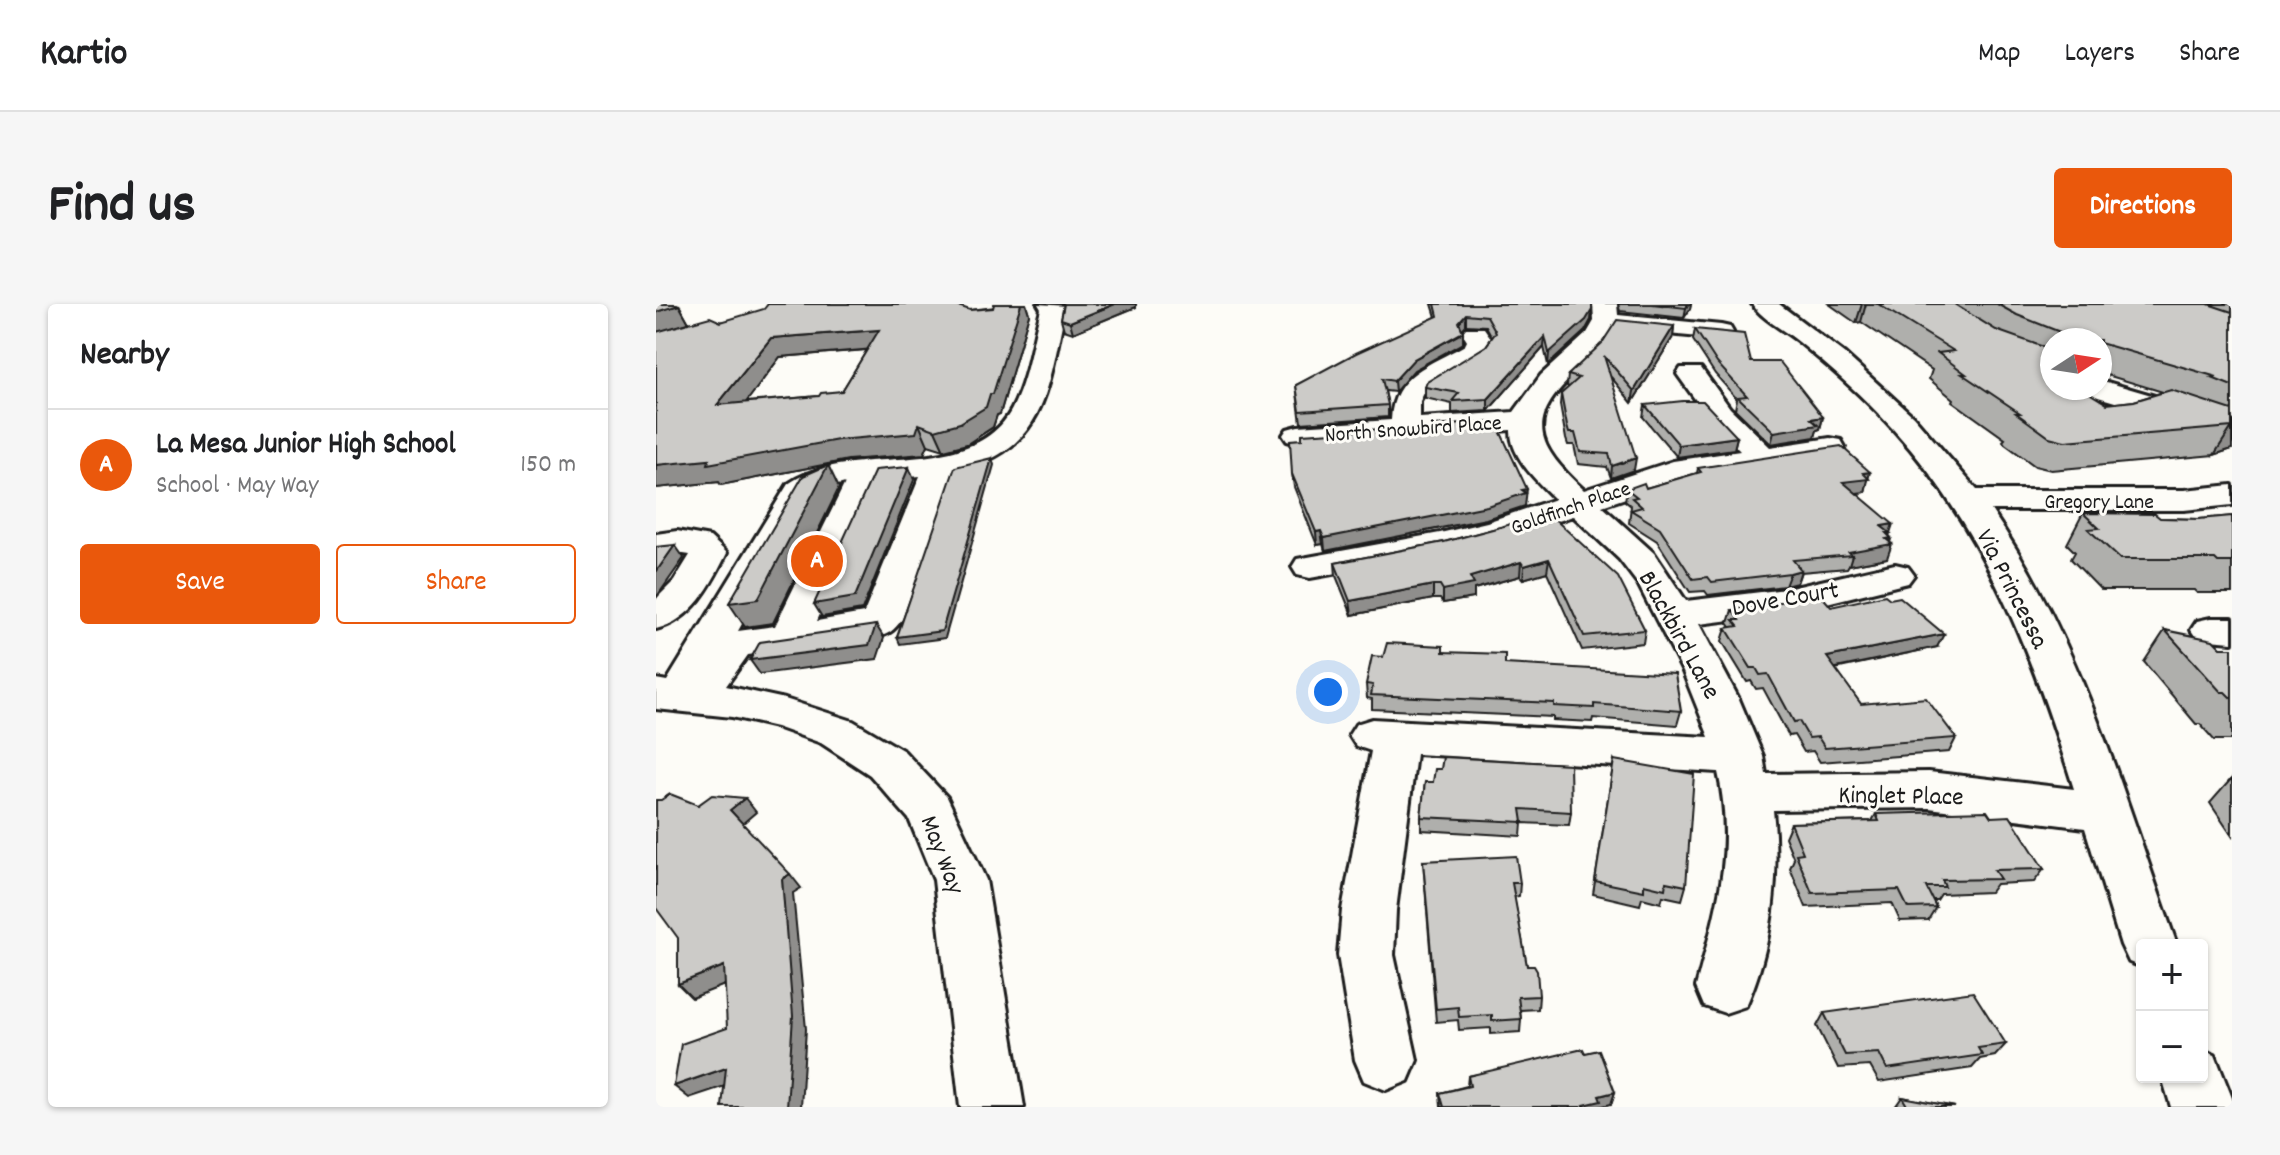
<!DOCTYPE html>
<meta charset="utf-8">
<style>
body{margin:0;font-family:Dekko,sans-serif;background:#f6f6f6;color:#202124}
.controls{position:absolute;right:24px;bottom:24px;display:grid;overflow:hidden;border-radius:8px;box-shadow:0 2px 6px #0004}
.controls button{width:72px;height:72px;display:grid;place-items:center;padding:0;border:0;border-bottom:2px solid #e0e0e0;background:#fff;color:#202124;font:40px sans-serif}
.compass{position:absolute;left:1384px;top:24px;width:72px;height:72px;border-radius:50%;background:#fff;box-shadow:0 2px 6px #0004;rotate:78deg}
.you{position:absolute;left:672px;top:388px;width:28px;height:28px;margin:-20px;border:6px solid #fff;border-radius:50%;background:#1a73e8;box-shadow:0 0 0 12px #1a73e833}
.badge{display:grid;place-items:center;width:52px;height:52px;border-radius:50%;background:#ea580c;color:#fff;font-size:26px;font-weight:700}
.pin{position:absolute;translate:-50% -50%;border:4px solid #fff;box-shadow:0 2px 8px #0006}
.list{margin:0;padding:0;list-style:none}
h2{display:flex;justify-content:space-between;align-items:center;height:104px;margin:0;padding:0 32px;font-size:34px}
h2 small{font-size:26px;font-weight:400;color:#757577}
.list li{display:grid;grid-template-columns:52px 1fr auto;gap:24px;align-items:center;box-sizing:border-box;height:112px;padding:0 32px;border-top:2px solid #e0e0e0}
.list b{display:block;font-size:30px;white-space:nowrap}
.list p{margin:0;font-size:26px;white-space:nowrap;color:#757577}
.list em{font-size:26px;font-style:normal;color:#757577}
.actions{display:flex;gap:16px;padding:24px 32px}
.actions a{flex:1;padding:18px 0;border:2px solid #ea580c;border-radius:8px;text-align:center;font-size:28px;color:#ea580c}
.actions .main{background:#ea580c;color:#fff}
.map{position:relative;flex:none;width:1576px;height:803px;overflow:hidden;border-radius:8px}
header{display:flex;align-items:center;gap:48px;box-sizing:border-box;height:112px;padding:0 40px;background:#fff;border-bottom:2px solid #e0e0e0}
header strong{font-size:38px}
nav{display:flex;gap:44px;margin-inline-start:auto;font-size:28px}
.intro{display:flex;align-items:center;justify-content:space-between;box-sizing:border-box;height:192px;padding:0 48px}
h1{margin:0;font-size:56px}
.button{padding:20px 36px;border-radius:8px;background:#ea580c;color:#fff;font-size:28px;font-weight:700}
main{display:flex;gap:48px;padding:0 48px}
aside{flex:1;background:#fff;border-radius:8px;box-shadow:0 2px 6px #0004}
.map>svg:first-child{display:block}
.lines{fill:none;stroke-linecap:round;stroke-linejoin:round}
.minor-casing{stroke:#1c1c1c;stroke-width:6}
.minor{fill:#fdfcf7;fill-rule:evenodd}
.wall{fill:#afafac;stroke:#1c1c1c;stroke-width:2;fill-rule:evenodd}
.shaded-wall{fill:#8f8e8c;stroke:#1c1c1c;stroke-width:2}
.building{fill:#cccbc8;stroke:#1c1c1c;stroke-width:2;fill-rule:evenodd}
.labels{text-anchor:middle;stroke-width:6;stroke-linejoin:round;paint-order:stroke}
.far-street-label{font-size:22px;fill:#1c1c1c;stroke:#fdfcf7}
.street-label{font-size:26px;fill:#1c1c1c;stroke:#fdfcf7}
</style>
<header>
<strong>Kartio</strong>
<nav><a>Map</a><a>Layers</a><a>Share</a></nav>
</header>
<div class="intro"><h1>Find us</h1><a class="button">Directions</a></div>
<main>
<aside>
<h2>Nearby<small></small></h2>
<ul class="list">
<li><span class="badge">A</span><div><b>La Mesa Junior High School</b><p>School · May Way</p></div><em>150 m</em></li>
</ul>
<div class="actions"><a class="main">Save</a><a>Share</a></div>
</aside>
<div class="map">
<svg width="1576" height="803" viewBox="0 0 1576 803">
<rect width="100%" height="100%" fill="#fdfcf7"/>
<filter id="ink" filterUnits="userSpaceOnUse"><feTurbulence type="fractalNoise" baseFrequency=".0125" numOctaves="2"/><feDisplacementMap in="SourceGraphic" scale="16" xChannelSelector="R" yChannelSelector="G"/><feConvolveMatrix kernelMatrix="1 2 1 2 8 2 1 2 1" color-interpolation-filters="sRGB"/></filter>
<g filter="url(#ink)">
<g class="lines">
<defs>
<g id="minor">
<path d="M382,0L410,2C392,81 392,147 299,167L246,315C238,327 232,331 218,334L92,351L70,382L129,395L197,417L248,447L291,493L330,576L368,803H304L278,576L253,515L214,471L165,439L120,423L76,413L0,405V375L11,377L132,180C157,163 185,160 214,157C263,153 330,155 356,105C372,74 376,37 385,5ZM264,172L208,309L161,317L223,176ZM189,179L119,322L82,327L157,193L172,184Z"/>
<path d="M937,0H961L962,11L1065,21L1074,23L1077,28L1074,33L1065,35L958,25C950,42 935,54 922,67C869,115 878,140 928,186L1017,157L1084,147L1054,116L1021,70L1025,64H1045L1074,104L1114,143L1174,134L1185,136L1189,143L1185,150L1174,152L1023,176L946,202L998,249L1030,297L1130,285L1239,260L1252,263L1258,271L1252,279L1130,309L1043,320L1083,395L1107,452L1110,470L1273,468L1418,485C1377,354 1330,227 1237,125C1208,93 1176,65 1143,38C1128,26 1107,16 1096,0H1123L1189,50L1257,112L1321,186H1528L1576,181V201L1528,206H1335C1425,336 1468,494 1521,641H1486V663L1473,658L1465,641L1429,524L1273,504L1117,506C1124,571 1117,642 1090,702L1069,709L1048,702L1040,683C1060,606 1080,549 1062,468L760,450L740,606L738,651L761,756L752,777L730,786L708,777L699,756L682,651L686,606L715,447L700,442L693,431L700,420L716,415L1053,433L1027,368L982,280L963,255L917,212C831,242 744,258 654,274L641,271L636,263L641,255L784,229L831,218L899,195C882,178 854,153 855,126L642,140L631,137L627,131L631,125L642,122L735,116C737,70 774,61 809,41L811,37L806,29L810,24H828L837,37L828,51L769,87L764,97V114L858,108L885,71L931,29L938,17Z"/>
<path d="M1444,76L1533,102L1576,118V138L1513,114L1432,90L1428,84H1444Z"/>
<path d="M21,227L54,233L71,249C55,281 37,316 0,325V295L18,277L34,251L21,249L0,252V230Z"/>
<path d="M1555,314H1576V338L1541,335L1535,326L1541,317Z"/>
<path d="M1546,746L1559,751L1576,794V803H1515L1506,773H1546Z"/>
</g>
</defs>
<!-- minor casing -->
<use href="#minor" class="minor-casing"/>
<!-- minor -->
<use href="#minor" class="minor"/>
</g>
<!-- wall -->
<g class="wall">
<path d="M365,0H370L373,10L344,110L341,111L337,123L311,140L288,146L272,141L268,150L192,156L65,181L63,178L0,184V1H23L33,19L314,6ZM211,46L186,87L163,92L90,98L124,53Z"/>
<path d="M408,0H480V3L417,29L408,26L405,15Z"/>
<path d="M776,0H936L935,16L929,27L892,61L888,43L832,107L796,109V100L769,94V83L830,42L836,33L830,22L810,21L806,26L807,39L758,66L739,88L729,87L732,101V113L645,119L640,81L780,13Z"/>
<path d="M962,0H1035L1034,5L1028,14L964,7Z"/>
<path d="M1173,0H1576V145L1558,151L1395,166L1379,162L1349,140L1347,137L1349,135L1296,97L1297,95L1273,75L1276,66L1205,18L1200,19ZM1396,36H1444V69L1507,88L1478,97L1451,100L1396,84Z"/>
<path d="M1018,22L1017,33L976,99L955,73L978,166L955,174L951,163L922,160L918,141H912L910,135L904,101L905,90L913,83L911,82L912,71Z"/>
<path d="M1039,25L1095,58L1167,113L1164,125L1161,126L1159,133L1115,140L1079,105L1081,95L1059,70L1037,36Z"/>
<path d="M989,101L1081,133L1078,145L1021,153L987,113Z"/>
<path d="M742,128L870,198H869V202L830,215L669,247L667,240L661,241L638,183L636,170Z"/>
<path d="M1042,164L1212,174L1209,188L1200,189L1234,229L1233,231L1235,234L1231,254L1193,261L1191,264L1145,268L1141,279L1129,282L1052,291L1049,287L1034,288L1001,237L973,219L975,202L969,197L971,185L990,184L1041,169Z"/>
<path d="M1427,209L1504,214L1543,215L1576,212V289H1541L1538,286H1445L1415,255L1419,248L1411,240Z"/>
<path d="M893,210L989,326L987,339L926,346L891,268L867,275L864,272L818,285V294L787,299L784,295H777L696,311L680,272L679,259L788,238Z"/>
<path d="M1175,303L1281,343L1179,365L1205,400L1300,434L1293,448L1164,458L1157,447L1148,448L1138,431L1133,432L1107,384L1100,385L1095,377L1091,378L1066,337L1070,324L1075,323L1072,319L1076,306Z"/>
<path d="M1509,326L1565,344H1576V436H1558L1544,420H1540L1488,358Z"/>
<path d="M787,348L849,360L1025,407L1021,421L937,414L936,418L897,416V413L716,405V395L711,394L710,380Z"/>
<path d="M958,456L1030,582L1026,596L1007,592L1005,599L986,594L984,601L937,590Z"/>
<path d="M1576,474V532L1554,499Z"/>
<path d="M769,478L915,508L913,521L866,519L865,532L765,526V513Z"/>
<path d="M1220,510L1335,513L1388,565L1378,578L1340,580L1334,588L1285,590L1281,596H1277L1280,603L1272,616L1244,617L1236,599L1150,603L1134,564L1138,555L1129,533L1135,519L1216,517Z"/>
<path d="M767,557L864,579L863,592L858,593L871,662L883,692L882,705L864,706L865,715L864,728L835,730V724L803,726L802,716L780,718Z"/>
<path d="M1168,709L1350,740L1339,752L1324,755L1316,764L1223,778L1214,762L1182,764L1161,722Z"/>
<path d="M929,749L959,788L955,800L943,803H785L784,789L811,782L812,772Z"/>
<path d="M1246,793L1299,803H1239Z"/>
</g>
<!-- shaded-wall -->
<g class="shaded-wall">
<path d="M365,0H370L373,10L344,110L341,111L337,123L311,140L288,146L279,126Z"/>
<path d="M459,0H480V3L417,29L414,18Z"/>
<path d="M1032,0H1035L1034,5L1028,14L1030,4Z"/>
<path d="M1206,0H1210L1205,18L1200,19Z"/>
<path d="M23,1L33,19L0,29V8Z"/>
<path d="M936,6L935,16L929,27L892,61L893,49Z"/>
<path d="M810,10V21L803,29V18Z"/>
<path d="M1018,22L1017,33L976,99L978,87Z"/>
<path d="M223,26L230,44L124,53L73,121L61,101L115,34Z"/>
<path d="M807,28V39L758,66L739,88L738,77L758,55Z"/>
<path d="M889,32L888,43L832,107V95Z"/>
<path d="M1167,113L1164,125L1161,126L1159,133L1115,140L1118,128L1155,115Z"/>
<path d="M263,120L272,141L268,150L192,156L65,181L63,178L0,184V161Z"/>
<path d="M1576,123V145L1558,151Z"/>
<path d="M1081,133L1078,145L1021,153L1023,141Z"/>
<path d="M336,154L338,161L289,334L244,340L241,333Z"/>
<path d="M980,154L978,166L955,174L956,162Z"/>
<path d="M172,161L183,184L117,319L89,323L73,299Z"/>
<path d="M253,163L258,176L206,306L166,313L158,300Z"/>
<path d="M1214,168L1209,188L1183,191L1187,178L1207,169Z"/>
<path d="M871,185L869,202L830,215L669,247L668,234Z"/>
<path d="M1237,220L1232,235L1235,234L1233,241L1236,240L1231,254L1193,261L1196,251L1193,248L1225,222Z"/>
<path d="M665,227L667,240L661,241L660,228Z"/>
<path d="M19,241L28,254L0,294V268Z"/>
<path d="M893,255L891,268L867,275L868,262Z"/>
<path d="M865,258L864,272L818,285V294L787,299V286L814,273Z"/>
<path d="M1145,266L1141,279L1129,282L1134,269Z"/>
<path d="M777,281V295L696,311L694,297Z"/>
<path d="M220,321L228,334L221,355L104,370L94,356Z"/>
<path d="M1288,330L1281,343L1166,367L1171,353Z"/>
<path d="M89,494L100,508L86,520L74,506Z"/>
<path d="M134,570L145,584L137,589L150,725L145,803H131L126,575Z"/>
<path d="M68,662L81,676L36,694L22,680Z"/>
<path d="M70,764L84,777L33,794L18,782Z"/>
<path d="M959,788L955,800L943,803H927L928,801L943,792Z"/>
</g>
<!-- building -->
<g class="building">
<path d="M2,0H21L23,1L0,8V1Z"/>
<path d="M112,0H296L314,6L337,4L338,0H365L337,90H334L330,103L304,119L279,126L263,120L260,129L182,136L52,160L53,156L0,161V28L54,13L65,18L108,5ZM223,26L186,87L165,89L163,92L61,101L115,34Z"/>
<path d="M408,0H459L414,18L405,15Z"/>
<path d="M779,0H936V6L930,16L893,49L889,32L832,95L796,97L803,89L769,83L771,78L830,42L840,28L831,12L810,10L803,18L807,28L758,55L738,77L726,75L732,101L644,107L640,81L700,49L782,12Z"/>
<path d="M996,0H1032L1030,4Z"/>
<path d="M1222,0H1298L1340,26L1396,46V84H1425L1451,100L1478,97L1515,86L1576,106V123L1409,137L1393,133L1360,109H1364L1306,70H1310L1282,49L1298,47Z"/>
<path d="M1341,0H1552L1576,8V82L1556,74L1561,73L1444,39V36H1433L1428,34V36H1409V30L1361,11Z"/>
<path d="M961,16L1018,22L978,87L948,52L980,154L956,162L953,150L924,148L919,129H913L911,122L905,90L923,74L912,71L946,39Z"/>
<path d="M1039,25L1088,30L1095,58H1124L1167,113L1155,115L1162,121L1118,128L1082,93L1091,92L1061,59Z"/>
<path d="M1027,97H1047L1081,133L1023,141L989,101Z"/>
<path d="M840,118L871,185L866,186L870,189L831,202L668,234L665,227L660,228L636,170L634,136L646,135V130L741,124L742,128L771,126L775,122Z"/>
<path d="M1185,142L1214,168L1207,169L1213,175L1187,178L1237,220L1225,222L1234,229H1230L1235,234L1230,235L1236,240L1193,248L1196,251L1137,256L1145,266L1134,269L1056,278L1052,273L1037,275L1004,224L975,206L986,203L976,194L981,193L971,185L988,179L990,184L1045,168L1042,164Z"/>
<path d="M336,154L286,327L241,333L299,163Z"/>
<path d="M172,161L102,295L73,299L147,172Z"/>
<path d="M253,163L199,293L158,300L219,166Z"/>
<path d="M1427,209L1499,210L1504,214L1543,215L1576,212V258H1562L1559,255H1464L1432,225L1443,224Z"/>
<path d="M893,210L962,273L989,326L928,332L893,255L868,262L865,258L814,273L818,280L787,286L784,281H777L694,297L679,259L788,238Z"/>
<path d="M19,241L0,268V243Z"/>
<path d="M1165,291L1175,303L1229,291L1234,295L1244,293L1288,330L1171,353L1205,400L1270,394L1300,434L1169,444L1162,433L1153,434L1143,417L1138,418L1112,370L1104,371L1100,364H1095L1070,324L1082,322L1077,316H1083L1076,306Z"/>
<path d="M220,321L213,341L94,356L104,338Z"/>
<path d="M1509,326L1557,336L1565,344H1576V395L1569,388H1565Z"/>
<path d="M731,339L787,342V348L849,350V360L1019,370L1025,407L938,400V404L898,402V399L715,391L717,381L710,380L716,352L727,353Z"/>
<path d="M787,453L914,460L915,508L865,505L867,518L765,513L769,478H777L779,465H785Z"/>
<path d="M958,456L1038,470L1030,582L1010,578L1009,585L988,580V587L939,577Z"/>
<path d="M14,490L42,501L56,491L89,494L74,506L134,570L126,575L137,712L131,803H66L70,764L18,782L25,740L71,724L68,662L22,680V634L0,604V496H5Z"/>
<path d="M1331,507L1335,513L1354,512L1388,565L1338,566L1344,575L1286,576L1289,583H1270L1280,603L1252,604L1243,586L1156,589L1140,550L1147,549L1135,519L1223,517L1220,510Z"/>
<path d="M860,552L864,579H856L871,662H878L881,667L883,692L862,693L865,715L836,717V711L803,713L802,703L780,705L767,557Z"/>
<path d="M1317,688L1350,740L1322,744L1326,751L1231,765L1223,749L1189,751L1168,709Z"/>
<path d="M927,745L929,749L943,746L959,788L943,792L945,797L928,801L929,803H788L784,789L814,782L812,772Z"/>
<path d="M1246,793L1299,803H1252Z"/>
</g>
</g>
<g class="labels">
<!-- far-street labels -->
<g class="far-street-label">
<text transform="translate(757 123) rotate(-4)" y="8">North Snowbird Place</text>
<text x="1443" y="204">Gregory Lane</text>
<text transform="translate(914 202) rotate(-19)" y="8">Goldfinch Place</text>
</g>
<!-- street labels -->
<g class="street-label">
<text transform="translate(1358 284) rotate(63)" y="9">Via Princessa</text>
<text transform="translate(1129 293) rotate(-10)" y="9">Dove Court</text>
<text transform="translate(1025 330) rotate(61)" y="9">Blackbird Lane</text>
<text transform="translate(1245 490) rotate(1)" y="9">Kinglet Place</text>
<text transform="translate(288 550) rotate(69)" y="9">May Way</text>
</g>
</g>
</svg>
<div class="controls">
<button>+</button>
<button>−</button>
</div>
<svg class="compass" viewBox="-18 -18 36 36"><path d="M0-13l5 13h-10z" fill="#e53935"/><path d="M0 13l5-13h-10z" fill="#757577"/></svg>
<div class="you"></div>
<div class="pin badge" style="left:161px;top:257px">A</div>
</div>
</main>
